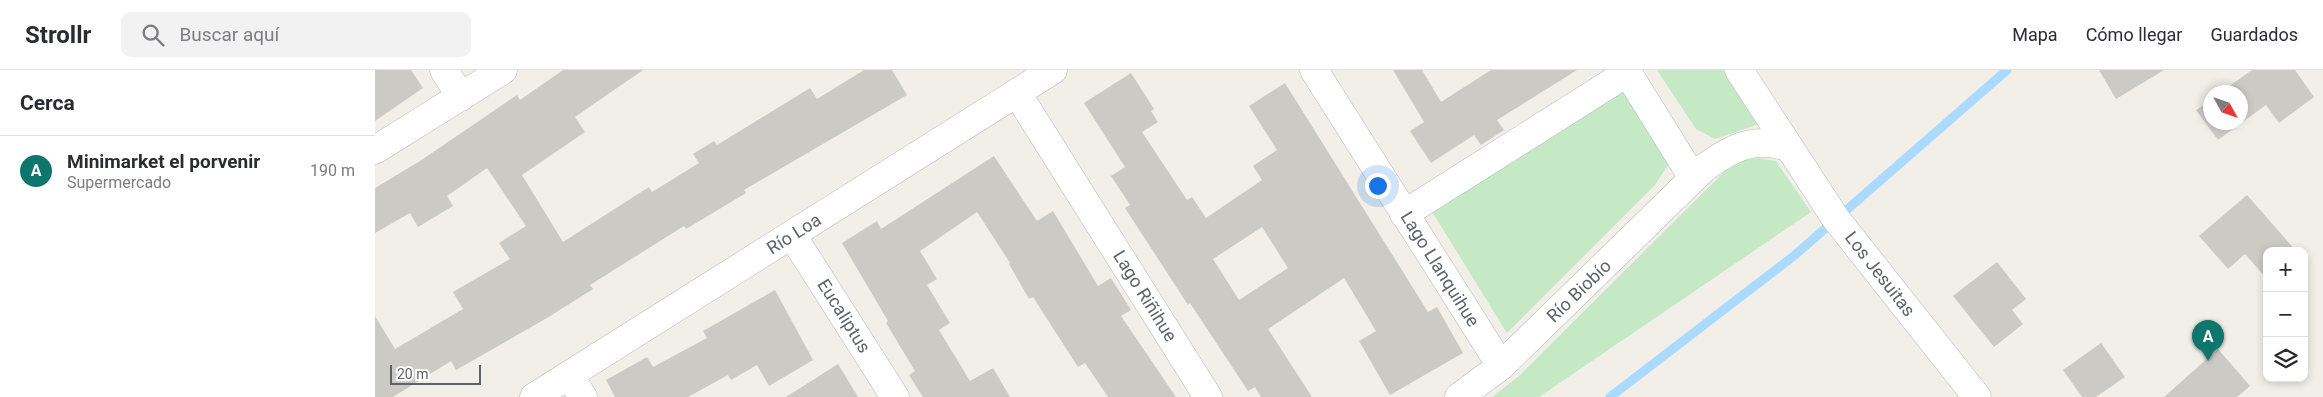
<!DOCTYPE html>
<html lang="es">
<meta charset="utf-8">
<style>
body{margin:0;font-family:Roboto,sans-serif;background:#f2f2f3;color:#2b2b33}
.controls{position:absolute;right:15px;bottom:15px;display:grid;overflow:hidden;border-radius:10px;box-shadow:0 2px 8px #0003}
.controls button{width:45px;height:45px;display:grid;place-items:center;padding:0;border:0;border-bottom:1px solid #e1e1e2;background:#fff;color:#2b2b33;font:25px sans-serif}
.compass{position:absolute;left:1828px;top:15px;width:45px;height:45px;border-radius:50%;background:#fff;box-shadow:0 2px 8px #0003;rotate:130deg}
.scale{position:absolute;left:15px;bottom:12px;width:91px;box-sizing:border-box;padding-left:5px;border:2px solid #5f6368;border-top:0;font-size:14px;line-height:18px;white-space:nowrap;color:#5f6368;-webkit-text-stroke:4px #fff;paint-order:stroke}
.you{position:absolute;left:1002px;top:115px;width:18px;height:18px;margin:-12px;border:4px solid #fff;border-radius:50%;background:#1a73e8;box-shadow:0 0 0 8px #1a73e833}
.badge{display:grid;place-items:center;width:32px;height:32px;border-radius:50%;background:#0f766e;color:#fff;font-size:16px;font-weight:700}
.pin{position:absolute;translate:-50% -41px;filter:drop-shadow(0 1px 2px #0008)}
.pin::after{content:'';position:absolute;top:26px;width:18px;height:15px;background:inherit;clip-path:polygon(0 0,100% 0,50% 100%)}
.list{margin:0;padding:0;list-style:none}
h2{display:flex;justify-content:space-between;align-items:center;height:65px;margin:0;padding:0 20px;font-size:21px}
h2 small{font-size:16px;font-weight:400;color:#7c7c81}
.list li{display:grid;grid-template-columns:32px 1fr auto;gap:15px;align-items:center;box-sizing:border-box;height:70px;padding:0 20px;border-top:1px solid #e1e1e2}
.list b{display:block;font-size:19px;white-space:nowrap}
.list p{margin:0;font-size:16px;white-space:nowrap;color:#7c7c81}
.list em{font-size:16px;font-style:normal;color:#7c7c81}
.icon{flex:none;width:28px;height:28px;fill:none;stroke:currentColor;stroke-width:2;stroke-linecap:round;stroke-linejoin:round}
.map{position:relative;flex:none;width:1948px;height:327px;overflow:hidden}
header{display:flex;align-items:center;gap:30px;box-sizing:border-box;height:70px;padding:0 25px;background:#fff;border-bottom:1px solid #e1e1e2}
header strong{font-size:24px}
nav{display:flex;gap:28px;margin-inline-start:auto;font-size:18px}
.search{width:350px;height:45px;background:#f2f2f3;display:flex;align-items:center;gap:12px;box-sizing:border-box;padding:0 18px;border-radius:10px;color:#7c7c81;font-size:19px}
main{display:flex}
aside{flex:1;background:#fff}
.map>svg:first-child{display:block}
.green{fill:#c5e8c5}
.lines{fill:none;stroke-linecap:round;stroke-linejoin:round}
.stream{stroke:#aadaff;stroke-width:9}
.building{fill:#cccac5;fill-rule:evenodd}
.minor-casing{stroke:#b5b8bc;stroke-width:29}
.minor{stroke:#fff;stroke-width:28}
.labels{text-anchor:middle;stroke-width:4;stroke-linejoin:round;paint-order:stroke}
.street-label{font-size:18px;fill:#5f6368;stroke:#fff}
</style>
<header>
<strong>Strollr</strong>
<div class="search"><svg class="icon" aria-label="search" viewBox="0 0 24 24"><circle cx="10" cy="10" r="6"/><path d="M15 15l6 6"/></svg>Buscar aquí</div>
<nav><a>Mapa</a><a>Cómo llegar</a><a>Guardados</a></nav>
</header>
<main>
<aside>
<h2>Cerca<small></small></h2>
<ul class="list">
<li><span class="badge">A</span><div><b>Minimarket el porvenir</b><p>Supermercado</p></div><em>190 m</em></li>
</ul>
</aside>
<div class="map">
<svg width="1948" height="327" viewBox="0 0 1948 327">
<rect width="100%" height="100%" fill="#f1efe8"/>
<!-- green -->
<g class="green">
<path d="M1282,0H1348L1384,54L1340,69L1321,59Z"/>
<path d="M1252,13L1293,81V95L1280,115L1132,263L1056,140Z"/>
<path d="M1383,88L1401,91L1436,142L1164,327H1117L1144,306L1349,102L1367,91Z"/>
</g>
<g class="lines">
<!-- stream -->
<path class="stream" d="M1235,327L1420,185L1632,0"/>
</g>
<!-- building -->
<g class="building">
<path d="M0,0H36L48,18L0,51Z"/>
<path d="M188,0H268L200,47L210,62L147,105L188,172L274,117L277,122L324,93L318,84L339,71L342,75L435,18L442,29L489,0H517L532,25L369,120L371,123L311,159L309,156L215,215L218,219L172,248L81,300L76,291L18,327H0V246L20,279L88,239L78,222L135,189L124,173L151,156L112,98L72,126L78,136L43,157L35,143L0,163V118L45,91L142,25L145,30Z"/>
<path d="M1018,0H1047L1066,32L1116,0H1202L1122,50L1129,60L1106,75L1099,65L1056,93L1035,61L1049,52Z"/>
<path d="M1724,0H1789L1741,29Z"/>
<path d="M1877,0H1920L1939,27L1904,53L1891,35L1843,70L1821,40L1836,30V52H1866V22H1846Z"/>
<path d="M756,3L779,39L776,41L783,52L767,62L812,130L817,127L831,148L887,110L878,96L902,80L874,36L910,13L1053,242L1062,237L1088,283L1015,325L984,271L1001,261L969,208L893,259L937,327H886L880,317L873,321L815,233L813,235L750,138L755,135L736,106L750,97L709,33ZM887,157L913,198L864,230L838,189Z"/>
<path d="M619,86L662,151L678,141L723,216L736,208L756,240L746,246L801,327H733L710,293L703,297L658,227L654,229L634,194L635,193L602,142L545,181L562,209L552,215L575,253L564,260L595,311L618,298L635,327H548L534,305L540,301L511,253L513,251L467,173L502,151L506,159Z"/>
<path d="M1872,125L1921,181H1892V209L1870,184L1853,199L1824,166Z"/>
<path d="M1622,192L1651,229L1637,240L1648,254L1619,277L1578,226Z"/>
<path d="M400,220L438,290L394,316L382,295L356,310L353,305L313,327H240L231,310L272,287L278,297L332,268L328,261Z"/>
<path d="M1726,273L1750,307L1721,327H1707L1688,300Z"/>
<path d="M1843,279L1875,316L1862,327H1789Z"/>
<path d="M463,294L483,327H411Z"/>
</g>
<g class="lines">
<defs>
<g id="minor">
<path d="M69,0L86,27"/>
<path d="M939,0L1126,296"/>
<path d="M1251,0L1318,108"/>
<path d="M1364,0L1461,149L1602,327"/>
<path d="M642,23L833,327"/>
<path d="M0,80L128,0"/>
<path d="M1029,144L1252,3"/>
<path d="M417,165L520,327"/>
<path d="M194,305L208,327"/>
<path d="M159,327L678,0"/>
<path d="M1084,327L1126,296L1329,98C1357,78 1378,66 1413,77"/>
</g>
</defs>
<!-- minor casing -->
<use href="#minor" class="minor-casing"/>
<!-- minor -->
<use href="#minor" class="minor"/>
</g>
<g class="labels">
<!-- street labels -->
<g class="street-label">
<text transform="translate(419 164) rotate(-32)" y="6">Río Loa</text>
<text transform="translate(1065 199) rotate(58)" y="6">Lago Llanquihue</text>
<text transform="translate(1505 204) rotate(52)" y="6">Los Jesuitas</text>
<text transform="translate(1204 221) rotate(-44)" y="6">Río Biobío</text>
<text transform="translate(770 226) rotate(58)" y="6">Lago Riñihue</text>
<text transform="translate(469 246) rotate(58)" y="6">Eucaliptus</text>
</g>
</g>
</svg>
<div class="controls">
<button>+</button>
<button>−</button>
<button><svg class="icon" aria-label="layers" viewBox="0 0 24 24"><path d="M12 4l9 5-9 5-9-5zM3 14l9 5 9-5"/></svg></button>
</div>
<svg class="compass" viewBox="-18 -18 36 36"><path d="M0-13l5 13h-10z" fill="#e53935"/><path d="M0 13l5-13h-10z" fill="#7c7c81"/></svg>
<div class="scale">20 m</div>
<div class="you"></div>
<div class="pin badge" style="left:1833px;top:291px">A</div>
</div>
</main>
